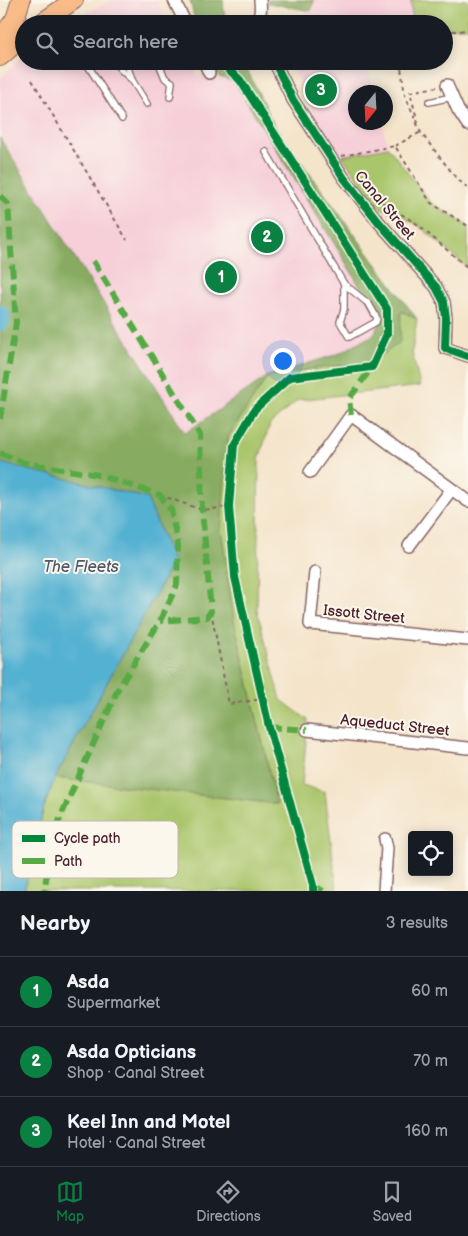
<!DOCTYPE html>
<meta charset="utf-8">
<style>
body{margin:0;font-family:"Balsamiq Sans",sans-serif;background:#242831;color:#f1f3f6}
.controls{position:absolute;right:15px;bottom:15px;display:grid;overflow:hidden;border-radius:5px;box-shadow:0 2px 12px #0003}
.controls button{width:45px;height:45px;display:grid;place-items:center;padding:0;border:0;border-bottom:1px solid #363941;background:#171b24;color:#f1f3f6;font:25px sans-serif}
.compass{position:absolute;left:348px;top:85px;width:45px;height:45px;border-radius:50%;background:#171b24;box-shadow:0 2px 12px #0003;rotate:198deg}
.you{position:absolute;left:282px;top:360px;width:18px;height:18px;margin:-12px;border:4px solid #fff;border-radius:50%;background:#1a73e8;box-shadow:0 0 0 8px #1a73e833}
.badge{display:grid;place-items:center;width:32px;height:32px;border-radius:50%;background:#0b8043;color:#fff;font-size:16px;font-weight:700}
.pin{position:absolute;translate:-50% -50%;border:2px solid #fff;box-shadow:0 1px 5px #0006}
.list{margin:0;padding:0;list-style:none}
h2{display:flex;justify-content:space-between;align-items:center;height:65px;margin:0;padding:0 20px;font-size:21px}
h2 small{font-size:16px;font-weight:400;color:#9ea1a6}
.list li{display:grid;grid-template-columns:32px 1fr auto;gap:15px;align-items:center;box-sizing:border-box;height:70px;padding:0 20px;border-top:1px solid #363941}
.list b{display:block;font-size:19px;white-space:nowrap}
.list p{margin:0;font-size:16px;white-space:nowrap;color:#9ea1a6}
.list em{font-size:16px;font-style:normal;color:#9ea1a6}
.icon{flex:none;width:28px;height:28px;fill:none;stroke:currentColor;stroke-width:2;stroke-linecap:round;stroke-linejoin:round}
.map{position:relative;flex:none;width:468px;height:891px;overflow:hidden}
.search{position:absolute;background:#171b24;box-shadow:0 2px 12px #0003;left:15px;right:15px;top:15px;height:55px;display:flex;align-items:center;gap:12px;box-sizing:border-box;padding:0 18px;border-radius:28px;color:#9ea1a6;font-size:19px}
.sheet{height:275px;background:#171b24}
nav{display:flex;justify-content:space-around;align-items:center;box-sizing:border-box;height:70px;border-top:1px solid #363941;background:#171b24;font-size:14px;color:#9ea1a6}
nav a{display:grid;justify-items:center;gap:2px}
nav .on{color:#0b8043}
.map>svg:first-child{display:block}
.built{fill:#f6cfd9}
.green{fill:#aac66c;stroke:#7a724c}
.forest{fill:#87ab60;stroke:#686546}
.water{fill:#52b1d1;stroke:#4e687e}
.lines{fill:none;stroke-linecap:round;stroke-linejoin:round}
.river{stroke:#52b1d1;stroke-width:20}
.lane-casing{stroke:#866463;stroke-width:8}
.street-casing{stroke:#866463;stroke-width:14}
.primary-casing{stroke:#866463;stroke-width:20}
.path{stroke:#866463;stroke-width:2;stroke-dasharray:4 4;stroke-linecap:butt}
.lane{stroke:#fff;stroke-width:5.5}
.street{stroke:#fff;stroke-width:11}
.primary{stroke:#f9bc89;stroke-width:18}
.quiet{stroke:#57aa44;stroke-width:6;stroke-dasharray:12 6;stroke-linecap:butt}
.cycleway-casing{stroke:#fbf7ec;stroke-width:11}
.cycleway{stroke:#00873e;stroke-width:8}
.labels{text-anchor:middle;stroke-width:4;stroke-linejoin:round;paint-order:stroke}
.street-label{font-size:15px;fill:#4a1f2b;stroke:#fbf7ec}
.water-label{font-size:16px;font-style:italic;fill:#4d596d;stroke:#fbf7ec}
.key{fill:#fbf7ec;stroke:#c6b6b2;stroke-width:1}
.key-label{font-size:14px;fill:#4a1f2b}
</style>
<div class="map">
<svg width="468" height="891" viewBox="0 0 468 891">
<rect width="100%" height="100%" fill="#fbf7ec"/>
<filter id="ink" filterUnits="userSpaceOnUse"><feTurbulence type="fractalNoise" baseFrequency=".02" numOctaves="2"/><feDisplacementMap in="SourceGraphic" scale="10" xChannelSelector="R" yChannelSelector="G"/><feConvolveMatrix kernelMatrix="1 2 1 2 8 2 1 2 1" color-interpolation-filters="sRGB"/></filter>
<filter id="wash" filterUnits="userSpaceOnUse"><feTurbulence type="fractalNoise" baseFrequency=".0096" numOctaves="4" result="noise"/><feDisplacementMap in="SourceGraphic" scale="20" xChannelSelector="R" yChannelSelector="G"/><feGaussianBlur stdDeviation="1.12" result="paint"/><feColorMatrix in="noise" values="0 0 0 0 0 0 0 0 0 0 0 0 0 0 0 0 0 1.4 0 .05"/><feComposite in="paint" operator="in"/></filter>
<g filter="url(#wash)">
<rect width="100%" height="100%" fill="#f4e4ca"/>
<!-- built -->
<g class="built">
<path d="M113,0H157L169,24H63Z"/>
<path d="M314,0H411L412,24H276L311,11Z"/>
<path d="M24,55V61H190L197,75L234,81L343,258L381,322L373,335L338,354L268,376L185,433L0,138V78Z"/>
<path d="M290,61H366L374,92H356V122L382,123L388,147L342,156L313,115Z"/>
</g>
<!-- green -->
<g class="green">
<path d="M411,0H468V27L444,28V24H412Z"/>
<path d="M388,147L431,203L468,226V268L417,224L379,207L342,156Z"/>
<path d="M401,310L417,319L412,352L420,386L298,400L270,424L259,459L257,610L281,700L308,720L302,785L325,792L337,891H24L44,807L55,778L277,804L234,621L221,529L228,437L268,376L333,366L369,365Z"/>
</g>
<!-- forest -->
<g class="forest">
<path d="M190,0H223L225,24H198L195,22Z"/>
<path d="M268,0H314L311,11L268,3Z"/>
<path d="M211,61H243L275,127L417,319L401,311L400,342L369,365L333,366L268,376L228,437L221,529L234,621L277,804L55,778L173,562L147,498L0,464V138L185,433L268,376L338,354L373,335L381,322L343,258L234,81L219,77Z"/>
</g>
<!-- water -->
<path class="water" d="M1,463L147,498L173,562L55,778L44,807L24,891H0V464Z"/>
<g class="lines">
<!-- river -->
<path class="river" d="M0,315V321"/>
</g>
</g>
<g filter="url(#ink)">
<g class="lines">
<defs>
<g id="lane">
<path d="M85,61L122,119"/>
<path d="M115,61L120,69L132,80L147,104"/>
<path d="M126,61L132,80"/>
<path d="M158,61L165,78L172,82L170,97"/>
<path d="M429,102L452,97"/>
<path d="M266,152L344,284L369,304L377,318L376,322L349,337L340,322L344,309V284"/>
</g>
<g id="street">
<path d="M174,0L186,24"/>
<path d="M255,24C261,16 261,9 260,0"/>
<path d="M204,61L209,73"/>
<path d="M274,61L293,100L344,178L377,220L436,287L444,302L446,318L445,348L468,356"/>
<path d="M447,85L458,110L468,125"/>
<path d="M310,472L351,415L468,501"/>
<path d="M409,546L451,490"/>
<path d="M315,572L310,624L468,640"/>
<path d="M307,730L468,748"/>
<path d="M384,891L387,848L385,839"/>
</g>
<g id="primary">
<path d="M40,24L74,0"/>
<path d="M0,39L15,19L21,0"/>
<path d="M0,57L24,36"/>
</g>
</defs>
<!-- lane casing -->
<use href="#lane" class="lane-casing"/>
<!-- street casing -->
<use href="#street" class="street-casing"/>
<!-- primary casing -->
<use href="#primary" class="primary-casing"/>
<!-- path -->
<g class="path">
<path d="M444,32L468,30"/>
<path d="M400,61L405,95L421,133L457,179L468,188"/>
<path d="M32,80L127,240"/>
<path d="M418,123L410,92L437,87"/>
<path d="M395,146L421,132"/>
<path d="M342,156L395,146L431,203L468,226"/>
<path d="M374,197L417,224L468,268"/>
<path d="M160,495L202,510L229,507"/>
<path d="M211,611L229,704L263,699"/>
</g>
<!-- lane -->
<use href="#lane" class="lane"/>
<!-- street -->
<use href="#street" class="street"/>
<!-- primary -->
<use href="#primary" class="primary"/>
<!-- quiet -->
<g class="quiet">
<path d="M0,196L8,204L16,323L0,419"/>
<path d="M93,261L200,435L202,510L211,611L207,617L160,621"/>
<path d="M351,415L349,399L372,367"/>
<path d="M0,453L25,463L99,475L160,495L171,510L178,545L177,585L160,621L118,689L60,818L51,851L44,891"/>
<path d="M269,727L307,730"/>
<path d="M313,885L323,891"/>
</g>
<defs>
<g id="cycleway">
<path d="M220,61L240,80L387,309V334L372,367L290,377L255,409L234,445L229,507L235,577L269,727L313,885V891"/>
<path d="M274,61L293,100L344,178L377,220L436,287L444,302L446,318L445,348L468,356"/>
</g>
</defs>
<!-- cycleway casing -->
<use href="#cycleway" class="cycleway-casing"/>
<!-- cycleway -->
<use href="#cycleway" class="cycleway"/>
</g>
</g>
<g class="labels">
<!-- street labels -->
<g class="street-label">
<text transform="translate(385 205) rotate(50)" y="5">Canal Street</text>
<text transform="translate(364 614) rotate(6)" y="5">Issott Street</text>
<text transform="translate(395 725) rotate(6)" y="5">Aqueduct Street</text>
</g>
<!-- water labels -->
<g class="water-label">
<text x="81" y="572">The Fleets</text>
</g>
</g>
<!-- legend -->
<rect x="12" y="821" width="166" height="57" rx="8" class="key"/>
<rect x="22" y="835" width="23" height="7" fill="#00873e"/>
<rect x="22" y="858" width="23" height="6" fill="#57aa44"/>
<g class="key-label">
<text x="54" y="843">Cycle path</text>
<text x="54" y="866">Path</text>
</g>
</svg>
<div class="controls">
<button><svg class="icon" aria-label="locate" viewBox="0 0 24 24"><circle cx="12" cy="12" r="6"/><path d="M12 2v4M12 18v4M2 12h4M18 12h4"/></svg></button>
</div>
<svg class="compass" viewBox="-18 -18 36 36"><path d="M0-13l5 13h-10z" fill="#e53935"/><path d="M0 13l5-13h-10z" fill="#9ea1a6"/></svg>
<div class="you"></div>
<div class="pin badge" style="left:221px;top:277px">1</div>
<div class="pin badge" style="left:267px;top:237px">2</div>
<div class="pin badge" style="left:321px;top:90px">3</div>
<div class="search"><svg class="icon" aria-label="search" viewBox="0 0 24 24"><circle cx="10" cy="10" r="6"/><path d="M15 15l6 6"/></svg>Search here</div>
</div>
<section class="sheet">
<h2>Nearby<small>3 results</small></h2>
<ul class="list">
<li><span class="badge">1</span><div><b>Asda</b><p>Supermarket</p></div><em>60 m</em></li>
<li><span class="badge">2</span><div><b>Asda Opticians</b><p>Shop · Canal Street</p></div><em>70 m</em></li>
<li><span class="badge">3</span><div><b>Keel Inn and Motel</b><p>Hotel · Canal Street</p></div><em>160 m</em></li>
</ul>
</section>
<nav>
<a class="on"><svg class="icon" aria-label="map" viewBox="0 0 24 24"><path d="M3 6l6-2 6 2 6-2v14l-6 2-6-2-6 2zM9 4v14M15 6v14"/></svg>Map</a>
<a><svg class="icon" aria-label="directions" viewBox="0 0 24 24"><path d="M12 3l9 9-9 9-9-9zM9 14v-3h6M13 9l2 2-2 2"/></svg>Directions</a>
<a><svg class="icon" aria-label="saved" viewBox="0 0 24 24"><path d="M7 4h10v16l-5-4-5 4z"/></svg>Saved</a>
</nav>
